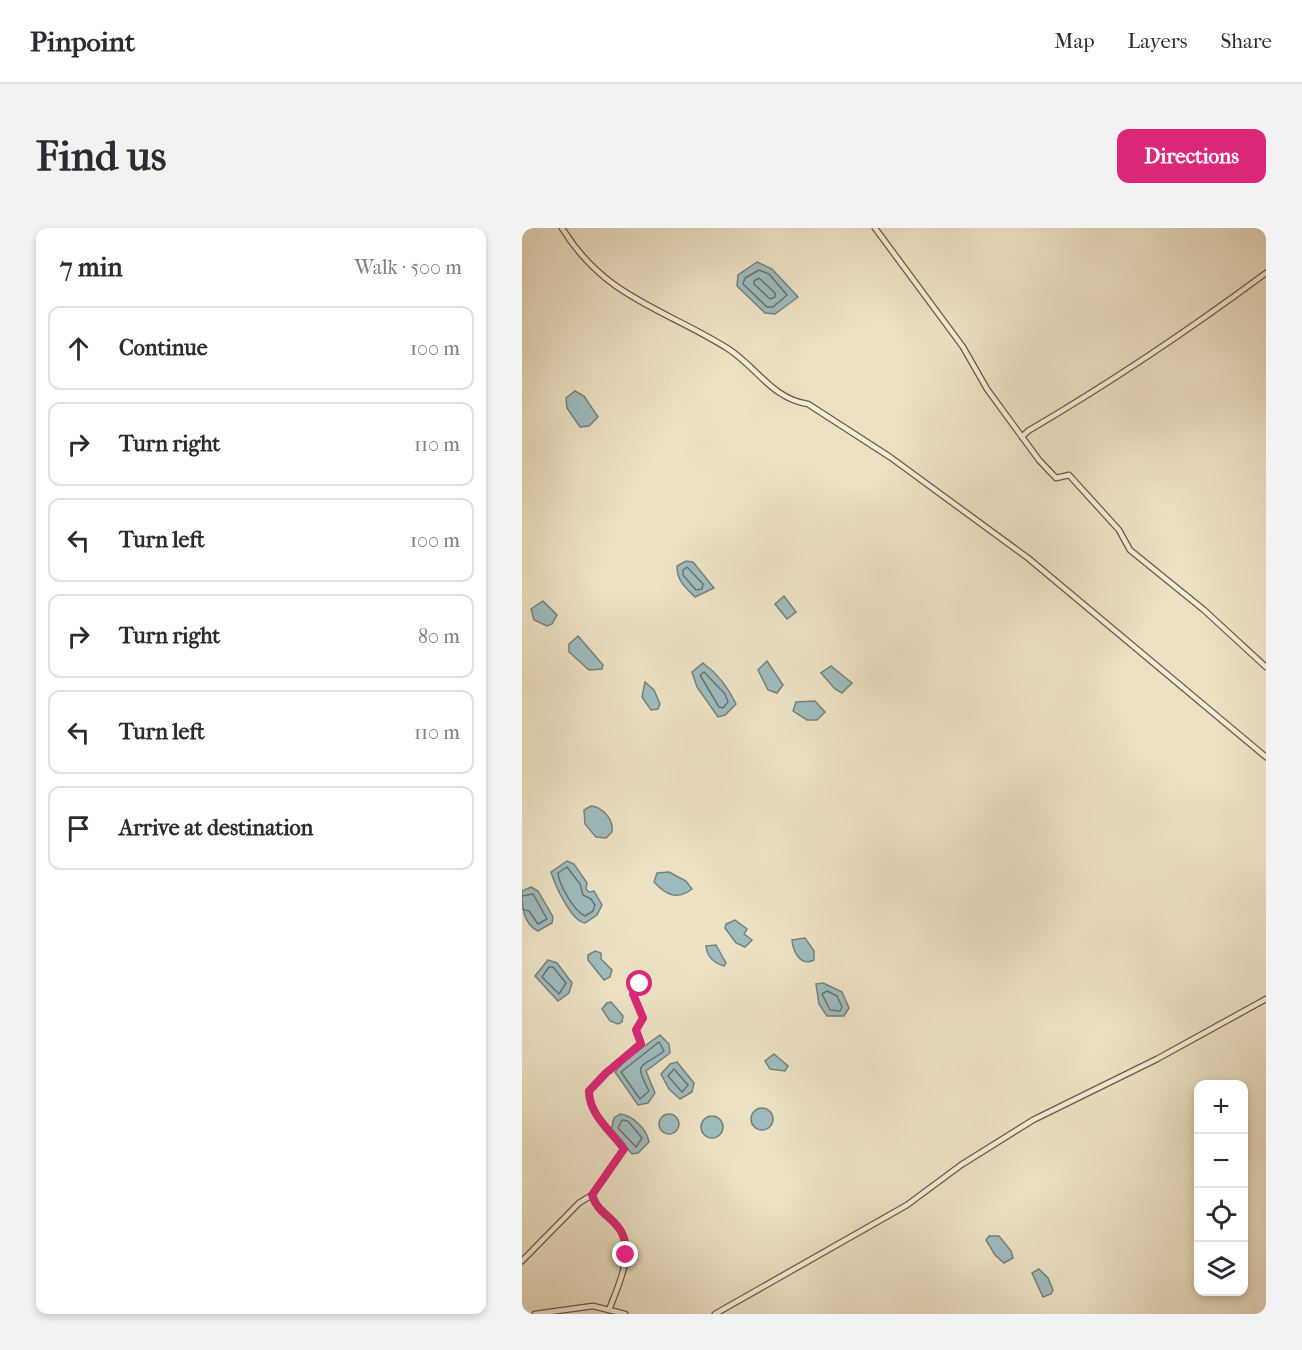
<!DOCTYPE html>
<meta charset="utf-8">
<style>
body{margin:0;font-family:"IM FELL French Canon",serif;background:#f2f2f3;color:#2b2b33}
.controls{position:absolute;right:18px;bottom:18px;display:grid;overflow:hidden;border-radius:12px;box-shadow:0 3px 9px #0003}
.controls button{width:54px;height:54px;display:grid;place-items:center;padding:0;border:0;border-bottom:2px solid #e1e1e2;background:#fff;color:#2b2b33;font:30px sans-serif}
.stop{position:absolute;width:18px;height:18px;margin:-14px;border:4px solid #db2777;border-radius:50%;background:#fff}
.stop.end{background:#db2777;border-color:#fff;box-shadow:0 2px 6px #0008}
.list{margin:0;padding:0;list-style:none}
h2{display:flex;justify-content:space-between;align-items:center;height:78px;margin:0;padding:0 24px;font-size:26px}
h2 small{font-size:20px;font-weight:400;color:#7c7c81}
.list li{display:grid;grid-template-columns:39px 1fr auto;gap:18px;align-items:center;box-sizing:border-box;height:84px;margin:0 12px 12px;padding:0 12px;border:2px solid #e1e1e2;border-radius:12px}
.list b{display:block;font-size:22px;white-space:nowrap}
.list em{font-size:20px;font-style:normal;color:#7c7c81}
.icon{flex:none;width:33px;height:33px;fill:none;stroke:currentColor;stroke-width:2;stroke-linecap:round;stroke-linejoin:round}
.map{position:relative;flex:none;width:744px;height:1086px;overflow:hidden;border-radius:12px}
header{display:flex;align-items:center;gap:36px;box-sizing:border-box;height:84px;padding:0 30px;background:#fff;border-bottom:2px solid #e1e1e2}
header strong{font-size:28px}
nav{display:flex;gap:33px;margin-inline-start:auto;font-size:21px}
.intro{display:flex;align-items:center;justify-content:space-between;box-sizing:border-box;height:144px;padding:0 36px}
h1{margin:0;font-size:42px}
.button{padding:15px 27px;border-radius:12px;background:#db2777;color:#fff;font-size:21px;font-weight:700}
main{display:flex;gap:36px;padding:0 36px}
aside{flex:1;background:#fff;border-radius:12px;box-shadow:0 3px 9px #0003}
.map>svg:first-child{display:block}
.water{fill:#9dbbbe;stroke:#78817c;stroke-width:1.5}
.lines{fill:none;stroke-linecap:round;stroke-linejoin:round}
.shore{stroke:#6f726c;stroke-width:1.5}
.minor-casing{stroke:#6c5844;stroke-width:7}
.minor{stroke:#f3ecd8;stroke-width:4.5}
.route{stroke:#db2777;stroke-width:8}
</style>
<header>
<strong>Pinpoint</strong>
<nav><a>Map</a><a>Layers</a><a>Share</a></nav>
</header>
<div class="intro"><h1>Find us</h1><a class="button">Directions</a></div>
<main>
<aside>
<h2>7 min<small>Walk · 500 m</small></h2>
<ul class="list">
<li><svg class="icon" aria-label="ahead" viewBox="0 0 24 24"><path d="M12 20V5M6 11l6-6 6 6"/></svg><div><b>Continue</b></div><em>100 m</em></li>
<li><svg class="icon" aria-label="right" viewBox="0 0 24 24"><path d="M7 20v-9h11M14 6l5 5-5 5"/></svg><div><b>Turn right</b></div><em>110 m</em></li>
<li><svg class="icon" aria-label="left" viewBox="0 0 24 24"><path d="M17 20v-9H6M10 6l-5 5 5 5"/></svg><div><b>Turn left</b></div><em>100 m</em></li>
<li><svg class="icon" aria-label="right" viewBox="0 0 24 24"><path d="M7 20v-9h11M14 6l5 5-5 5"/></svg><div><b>Turn right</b></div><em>80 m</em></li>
<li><svg class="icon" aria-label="left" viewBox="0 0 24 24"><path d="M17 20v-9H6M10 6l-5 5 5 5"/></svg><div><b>Turn left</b></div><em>110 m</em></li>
<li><svg class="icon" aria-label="arrive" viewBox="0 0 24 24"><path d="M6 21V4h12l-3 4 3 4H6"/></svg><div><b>Arrive at destination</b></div></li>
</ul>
</aside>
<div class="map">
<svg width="744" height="1086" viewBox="0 0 744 1086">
<rect width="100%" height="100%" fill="#ece1c3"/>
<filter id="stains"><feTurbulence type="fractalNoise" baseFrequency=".00333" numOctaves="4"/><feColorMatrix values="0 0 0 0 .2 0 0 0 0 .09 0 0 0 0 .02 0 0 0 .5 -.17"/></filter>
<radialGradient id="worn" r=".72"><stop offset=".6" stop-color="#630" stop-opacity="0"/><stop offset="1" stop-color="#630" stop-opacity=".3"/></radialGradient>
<!-- water -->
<g class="water">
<path d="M235,34L250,41L276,69L253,86L243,85L215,58L216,47Z"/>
<path d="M53,163L62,168L76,189L67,198L58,199L45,180L44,170Z"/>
<path d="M164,333L171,334L192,360L173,369C163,359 155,353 155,338Z"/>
<path d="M262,368L274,384L265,391L253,376Z"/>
<path d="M21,373L35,387L30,396L25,398L12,392L9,381Z"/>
<path d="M56,408L81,437L80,441L67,442L47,424V416Z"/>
<path d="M245,433L261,457L255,465L246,462L236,442Z"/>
<path d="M181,435C196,446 206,459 214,476L203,487L196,489L175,459L170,444Z"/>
<path d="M309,438L330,455L320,465L313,461L299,445Z"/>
<path d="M123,454L132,462L138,476L136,481L129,482L120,469Z"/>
<path d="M293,473L303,484L295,492H285L271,483L274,474Z"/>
<path d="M69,578C81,579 92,592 90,604L84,610L74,609L63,596L62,582Z"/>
<path d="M45,633L52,636L65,655L64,661L67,664L72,663L80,677L75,687L63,695C49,693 33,657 29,644Z"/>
<path d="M147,644L164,653L170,661C155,673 143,666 132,654L135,645Z"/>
<path d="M9,659L16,663L31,689L30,695L16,703C1,696 0,678 0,663Z"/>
<path d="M213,692L225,701L222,706L230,712L223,719L214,715L203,700L204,696Z"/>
<path d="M283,710L292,723V732C278,739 271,723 270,712Z"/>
<path d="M194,717L204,735L202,738C192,735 185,728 184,718Z"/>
<path d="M73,723L79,725V731L90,742L88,749L82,752L66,732V727Z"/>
<path d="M26,732L35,735L50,755L47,765L36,773L13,748Z"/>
<path d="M301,755L320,764L327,780L322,788H305L297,776L294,756Z"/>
<path d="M89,774L101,788L100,794L96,796L88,793L80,781L85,775Z"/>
<path d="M138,807L147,816L148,825L124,843L133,865L126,875L116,877L93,844L102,833Z"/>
<path d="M252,826L266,838L263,843L248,841L243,833Z"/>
<path d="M155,834L172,855L170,864L158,871L147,861L139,846L148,836Z"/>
<circle cx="240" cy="891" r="11"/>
<circle cx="147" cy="896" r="10"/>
<path d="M98,886C110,887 125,901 127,914L116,925L110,926L89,902L92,890Z"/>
<circle cx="190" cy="899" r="11"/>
<path d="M467,1008H477L489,1023L491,1030L482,1035L473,1027L464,1012Z"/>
<path d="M517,1041L526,1050L531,1062L529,1066L521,1069L510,1045Z"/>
</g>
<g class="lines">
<!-- shore -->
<g class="shore">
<path d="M237,42L247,46L265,67L251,79H245L221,56L223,50Z"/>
<path d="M237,50L253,65V69L248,71L232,56V53Z"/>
<path d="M165,339L181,356L180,361L174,362L161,347V342Z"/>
<path d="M182,444L203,466L206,474L201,480L197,479L178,447Z"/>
<path d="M45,639L58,656L61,667L69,671L73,677L71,683L63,688C52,683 37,657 36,645Z"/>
<path d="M0,668L11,666L25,691L16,696L7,683L0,681"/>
<path d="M27,739H31L44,755L37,766L20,749Z"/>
<path d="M305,763L315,768L320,779L318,783L308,782L300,766Z"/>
<path d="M137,814L142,823C119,841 111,832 127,863L118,871L99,844Z"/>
<path d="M152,841L166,857L160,864L146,848Z"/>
<path d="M100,892L106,893L120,910L114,919L96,900Z"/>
</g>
<defs>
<g id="minor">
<path d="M40,0C83,70 141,80 205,120C234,138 250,171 286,176L368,229L506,330L744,529"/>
<path d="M353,0L441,119L465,161L517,232L534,250L547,247L597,302L608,322L682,382L744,439"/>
<path d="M500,209L506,203C588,155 667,102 744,45"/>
<path d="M0,1033L57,975L70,967"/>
<path d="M87,1082C97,1055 116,1020 93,995C84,985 73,979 70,967L102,921C90,904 67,887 67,863L84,845L119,815L114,802L121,790L111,766L122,751"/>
<path d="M13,1086L71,1078L103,1086"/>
<path d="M193,1086L385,977L439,937L511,892L635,831L744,771"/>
</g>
</defs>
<!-- minor casing -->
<use href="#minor" class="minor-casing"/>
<!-- minor -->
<use href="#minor" class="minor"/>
</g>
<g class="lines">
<!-- route -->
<path class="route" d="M104,1027C105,990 78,993 70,967L102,921C90,904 67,887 67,863L84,845L119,816L114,802L121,790L111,766L118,756"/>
</g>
<rect width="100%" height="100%" filter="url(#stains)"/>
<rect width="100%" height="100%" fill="url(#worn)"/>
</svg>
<div class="controls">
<button>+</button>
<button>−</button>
<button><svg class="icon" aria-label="locate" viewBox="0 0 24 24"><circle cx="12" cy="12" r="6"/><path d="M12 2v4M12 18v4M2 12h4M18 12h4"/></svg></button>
<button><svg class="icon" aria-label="layers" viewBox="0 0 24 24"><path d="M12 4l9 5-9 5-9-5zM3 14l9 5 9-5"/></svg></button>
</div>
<div class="stop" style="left:118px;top:756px"></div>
<div class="stop end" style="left:104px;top:1027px"></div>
</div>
</main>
